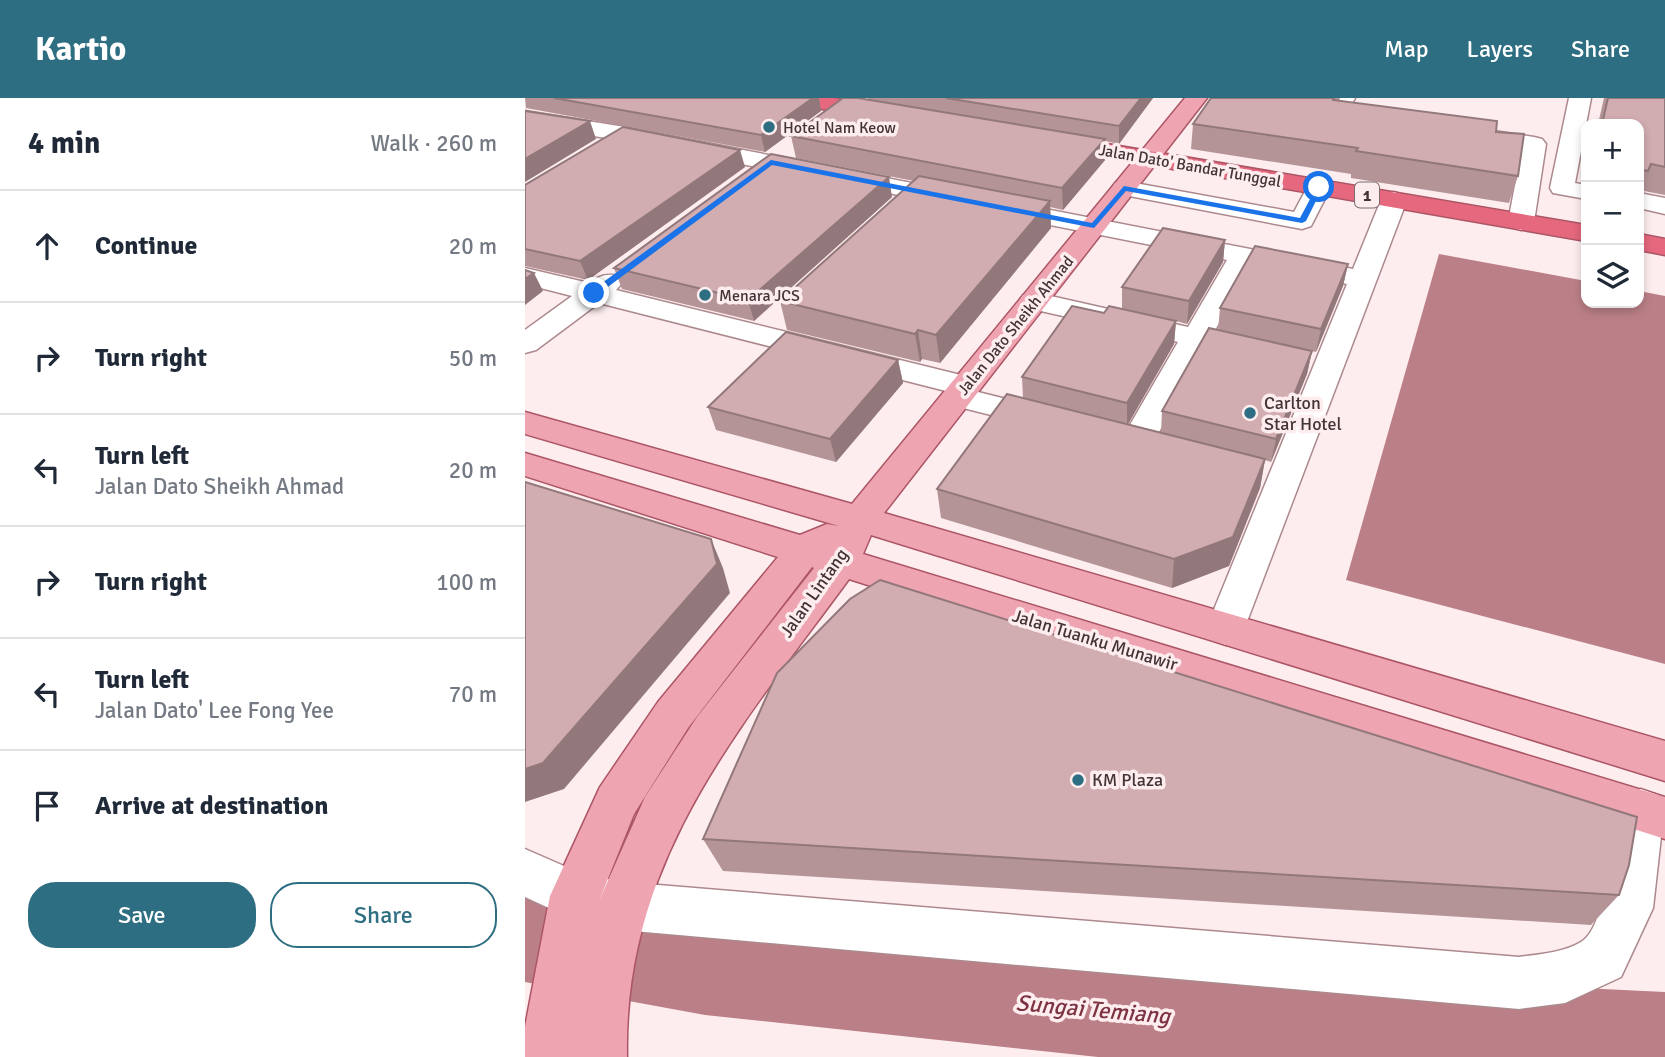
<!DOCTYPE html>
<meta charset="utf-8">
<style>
body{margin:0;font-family:Signika,sans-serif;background:#f6f6f7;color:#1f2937}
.controls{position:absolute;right:21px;top:21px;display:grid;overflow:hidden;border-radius:14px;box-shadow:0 4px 10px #0003}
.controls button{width:63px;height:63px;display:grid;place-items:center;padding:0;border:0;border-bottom:2px solid #e0e1e3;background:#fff;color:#1f2937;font:35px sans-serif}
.stop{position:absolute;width:21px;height:21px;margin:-16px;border:5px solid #1a73e8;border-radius:50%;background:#fff}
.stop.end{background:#1a73e8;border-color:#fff;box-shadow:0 2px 7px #0008}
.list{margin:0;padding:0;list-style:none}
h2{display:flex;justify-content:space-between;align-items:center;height:91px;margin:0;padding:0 28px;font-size:30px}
h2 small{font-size:23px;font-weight:400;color:#747a83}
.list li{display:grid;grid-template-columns:46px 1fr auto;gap:21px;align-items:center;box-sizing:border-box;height:112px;padding:0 28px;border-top:2px solid #e0e1e3}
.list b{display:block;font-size:26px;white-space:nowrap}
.list p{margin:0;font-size:23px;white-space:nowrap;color:#747a83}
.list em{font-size:23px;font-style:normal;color:#747a83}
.actions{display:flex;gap:14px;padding:21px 28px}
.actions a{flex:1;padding:16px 0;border:2px solid #2e6e82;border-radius:28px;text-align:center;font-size:24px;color:#2e6e82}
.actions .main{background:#2e6e82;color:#fff}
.icon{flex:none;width:38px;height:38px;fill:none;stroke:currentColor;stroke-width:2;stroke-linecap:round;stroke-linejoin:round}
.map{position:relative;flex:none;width:1140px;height:959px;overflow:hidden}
header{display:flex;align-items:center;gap:42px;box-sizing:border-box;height:98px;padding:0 35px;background:#2e6e82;color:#fff}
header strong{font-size:33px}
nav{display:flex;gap:38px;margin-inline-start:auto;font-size:24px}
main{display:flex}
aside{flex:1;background:#fff}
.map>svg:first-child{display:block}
.water{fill:#bb8087}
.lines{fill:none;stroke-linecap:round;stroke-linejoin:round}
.river{fill:#bb8087;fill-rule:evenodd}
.minor-casing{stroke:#ac898d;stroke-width:3}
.major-casing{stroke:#ac5665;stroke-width:3}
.highway-casing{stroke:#ac5665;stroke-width:3}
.minor{fill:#fff;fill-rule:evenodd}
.major{fill:#efa4b2;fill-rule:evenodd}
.highway{fill:#e5687e;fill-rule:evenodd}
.wall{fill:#b49497}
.shaded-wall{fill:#92787b}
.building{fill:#d1acb0;stroke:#92787b;stroke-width:2}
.route{fill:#1a73e8}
.poi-dot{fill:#2e6e82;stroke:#fdedef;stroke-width:2.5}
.labels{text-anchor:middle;stroke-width:7;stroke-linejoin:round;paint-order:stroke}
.far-poi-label{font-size:16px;fill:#433436;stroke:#fdedef;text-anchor:start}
.far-street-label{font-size:16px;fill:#433436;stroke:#fdedef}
.shield{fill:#fdedef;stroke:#7b6c6e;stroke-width:2}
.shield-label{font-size:16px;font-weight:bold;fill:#433436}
.poi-label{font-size:18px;fill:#433436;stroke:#fdedef;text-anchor:start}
.street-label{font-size:18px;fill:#433436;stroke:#fdedef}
.near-water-label{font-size:23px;font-style:italic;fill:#7d3341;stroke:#fdedef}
</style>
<header>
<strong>Kartio</strong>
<nav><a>Map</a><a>Layers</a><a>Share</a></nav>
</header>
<main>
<aside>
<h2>4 min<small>Walk · 260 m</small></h2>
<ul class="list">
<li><svg class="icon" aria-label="ahead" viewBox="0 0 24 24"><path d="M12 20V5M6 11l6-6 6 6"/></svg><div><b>Continue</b></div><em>20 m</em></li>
<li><svg class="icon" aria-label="right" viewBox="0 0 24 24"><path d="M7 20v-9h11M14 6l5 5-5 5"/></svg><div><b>Turn right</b></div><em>50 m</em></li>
<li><svg class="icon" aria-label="left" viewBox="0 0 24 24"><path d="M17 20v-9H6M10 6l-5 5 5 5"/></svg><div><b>Turn left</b><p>Jalan Dato Sheikh Ahmad</p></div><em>20 m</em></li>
<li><svg class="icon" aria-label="right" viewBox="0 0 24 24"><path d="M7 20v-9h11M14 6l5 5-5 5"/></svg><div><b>Turn right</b></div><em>100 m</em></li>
<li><svg class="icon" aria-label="left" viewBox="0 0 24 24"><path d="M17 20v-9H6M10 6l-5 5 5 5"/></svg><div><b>Turn left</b><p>Jalan Dato' Lee Fong Yee</p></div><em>70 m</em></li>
<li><svg class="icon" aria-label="arrive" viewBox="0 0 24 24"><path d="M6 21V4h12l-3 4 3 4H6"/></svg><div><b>Arrive at destination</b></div></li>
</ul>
<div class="actions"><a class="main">Save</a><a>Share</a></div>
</aside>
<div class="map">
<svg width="1140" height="959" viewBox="0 0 1140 959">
<rect width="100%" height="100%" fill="#fdedef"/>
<!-- water -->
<path class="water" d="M914,156L1061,183V205H1114V193L1140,198V566L821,482Z"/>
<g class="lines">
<!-- river -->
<path class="river" d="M0,796L180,827L608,869L1140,894V959H573L180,917L0,884Z"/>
<defs>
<g id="minor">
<path d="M808,0H830L819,21H803L800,16Z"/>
<path d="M1044,0H1066L1050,85L1061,87V101L1028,95L1025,90Z"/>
<path d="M0,13L100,29L828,171L856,102L860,97L869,94L878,97L882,102L715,542L701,547L687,542L681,531L822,186L726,167L689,234L738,246L742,252L738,258L727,261L680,251L624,352L612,355L600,352L595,344L653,244L498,209L494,203L498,197L508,194L663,229L702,162L100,43L0,27Z"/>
<path d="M948,30L1009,39L1017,41L1021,46L1009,124L1005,129L996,132L987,129L983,124L997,51L940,42L937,37L940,32Z"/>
<path d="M794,82L803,84L806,89L786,128L777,131L599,97L590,95L587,90L590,85L599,83L769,114L785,84Z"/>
<path d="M1114,95L1140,100V116L1114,110Z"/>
<path d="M0,170L64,185C75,178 81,175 94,178L98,184L91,192L452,281L457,288L453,294L534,314L538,321L534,328L522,331L422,306L417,299L421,293L74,205L11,252L0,255V232L47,198L0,186Z"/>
<path d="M1116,691L1133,697L1139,712L1128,810L1096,879L1040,905L994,911L97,832L50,822L0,799V751L55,775L97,784L994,859C1015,856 1037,855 1056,844C1085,827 1084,730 1099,697Z"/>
</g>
<path id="major" d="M660,0H682L359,415L1140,643V683L346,437L338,456L1140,699V741L324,481C214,631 98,762 102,959H0V929L25,798L75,689L133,604L253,459L0,378V355L275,437L302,426L314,428L0,336V314L327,406ZM287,469L289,470L172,619L120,699L74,803L109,716L163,630Z"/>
<g id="highway">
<path d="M258,0H308L359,8L367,10L370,15L367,20L359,22L269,6L261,5Z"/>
<path d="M529,37L1061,127V143L521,49L518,44L521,39Z"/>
<path d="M1114,136L1140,141V157L1114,152Z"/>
</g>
</defs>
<!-- minor casing -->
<use href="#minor" class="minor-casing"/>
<!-- major casing -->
<use href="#major" class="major-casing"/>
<!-- highway casing -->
<use href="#highway" class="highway-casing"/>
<!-- minor -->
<use href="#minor" class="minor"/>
<!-- major -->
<use href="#major" class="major"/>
<!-- highway -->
<use href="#highway" class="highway"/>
</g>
<!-- wall -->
<g class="wall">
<path d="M0,0H294L296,13L240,54L1,10Z"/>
<path d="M343,0H628L594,46L580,43V62L538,112L525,109L526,130L415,265L397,261L395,264L262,232L255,203L389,83L271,60L266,38L343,2Z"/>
<path d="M686,0H815L814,3L971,34L993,78L984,105L826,80V76L666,51L668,26Z"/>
<path d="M1079,0H1140V97L1114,92V94V26H1073Z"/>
<path d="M220,69L63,182L0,168V87Z"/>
<path d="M367,99L229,223L97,191L89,170Z"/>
<path d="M700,142L698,164L662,226L651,223L649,246L603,326L636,334L637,313L693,232L695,210L823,166L818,188L791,254L787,253L782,276L746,364L740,362L735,390L704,468L647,490L416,420L412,391L498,300L497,279L597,211V189Z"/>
<path d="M373,262L378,285L311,364L191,332L183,309Z"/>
<path d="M178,741L1094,797L1066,827L198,773Z"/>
</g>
<!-- shaded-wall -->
<g class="shaded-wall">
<path d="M288,0H294L296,13L240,54L236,37Z"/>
<path d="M616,0H628L594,46V28Z"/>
<path d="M65,23L71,41L0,84V61Z"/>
<path d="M580,41V62L538,112L537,90Z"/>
<path d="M215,52L220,69L63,182L55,163Z"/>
<path d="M364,79L367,99L229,223L223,202Z"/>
<path d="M525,103L526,130L415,265L411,237Z"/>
<path d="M700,142L698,164L662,226L664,203Z"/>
<path d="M823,166L818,188L791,254L796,231Z"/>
<path d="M9,175L18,193L0,207V181Z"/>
<path d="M651,223L649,246L602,328V305Z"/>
<path d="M393,232L397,261L395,264L390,236Z"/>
<path d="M787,253L782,276L746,364L751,341Z"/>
<path d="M373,262L378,285L311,364L305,341Z"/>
<path d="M740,361L735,390L704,468L647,490L649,461Z"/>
<path d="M186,441L198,470L205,495L39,691L0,704V671Z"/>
</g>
<!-- building -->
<g class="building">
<path d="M29,0H288L236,37Z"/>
<path d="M318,0H333L580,41L537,90L266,38Z"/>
<path d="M421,0H616L594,28Z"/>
<path d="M686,0H809L808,2L972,23L971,34L999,36L993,78L831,53L833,50L668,26Z"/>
<path d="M1083,0H1140V69L1126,66L1123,73L1114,71V26H1077Z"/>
<path d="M0,13L65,23L0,61Z"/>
<path d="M98,29L215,52L55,163L0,151V87Z"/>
<path d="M246,56L364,79L223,202L89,170Z"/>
<path d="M394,78L525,103L411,237L393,232L390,236L255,203Z"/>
<path d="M638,130L700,142L664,203L597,189Z"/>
<path d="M730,148L823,166L796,231L695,210Z"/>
<path d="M0,172L9,175L0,181Z"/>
<path d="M547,208L579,215L584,208L651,223L602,305L497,279Z"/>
<path d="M684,230L787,253L751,341L637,313Z"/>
<path d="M261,234L373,262L305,341L183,309Z"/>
<path d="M482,296L740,361L708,439L649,461L412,391Z"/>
<path d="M0,384L186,441L192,466L18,665L0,671Z"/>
<path d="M355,482L1112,719L1104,767L1094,797L178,741L252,575L325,501Z"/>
</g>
<!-- route -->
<path class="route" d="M246,62L567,125L599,88L775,120L792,88L798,89L781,123L777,125L601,93L569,130L247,67L72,197H66V193Z"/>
<!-- markers -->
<g class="poi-dot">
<circle cx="244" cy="29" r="7"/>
<circle cx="180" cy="197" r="7"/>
<circle cx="725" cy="315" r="7"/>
<circle cx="553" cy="682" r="7"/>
</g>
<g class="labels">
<!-- far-poi labels -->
<g class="far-poi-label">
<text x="258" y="35">Hotel Nam Keow</text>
<text x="194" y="203">Menara JCS</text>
</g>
<!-- far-street labels -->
<g class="far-street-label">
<text transform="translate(665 67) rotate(10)" y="6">Jalan Dato' Bandar Tunggal</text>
<text transform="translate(490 227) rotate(-51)" y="6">Jalan Dato Sheikh Ahmad</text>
</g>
<!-- shield labels -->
<rect class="shield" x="830" y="84.5" width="24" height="25" rx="5"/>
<g class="shield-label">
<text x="842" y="103">1</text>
</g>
<!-- poi labels -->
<g class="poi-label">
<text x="739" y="311">Carlton<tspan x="739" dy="21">Star Hotel</tspan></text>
<text x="567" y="688">KM Plaza</text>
</g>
<!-- street labels -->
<g class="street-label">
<text transform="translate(289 495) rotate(-55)" y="6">Jalan Lintang</text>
<text transform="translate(570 542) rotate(17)" y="6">Jalan Tuanku Munawir</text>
</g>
<!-- near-water labels -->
<g class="near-water-label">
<text transform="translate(568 911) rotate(5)" y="8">Sungai Temiang</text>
</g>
</g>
</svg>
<div class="controls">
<button>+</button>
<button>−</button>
<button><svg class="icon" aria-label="layers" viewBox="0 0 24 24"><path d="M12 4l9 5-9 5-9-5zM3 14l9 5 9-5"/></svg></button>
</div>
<div class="stop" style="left:794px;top:89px"></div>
<div class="stop end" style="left:69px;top:195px"></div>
</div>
</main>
